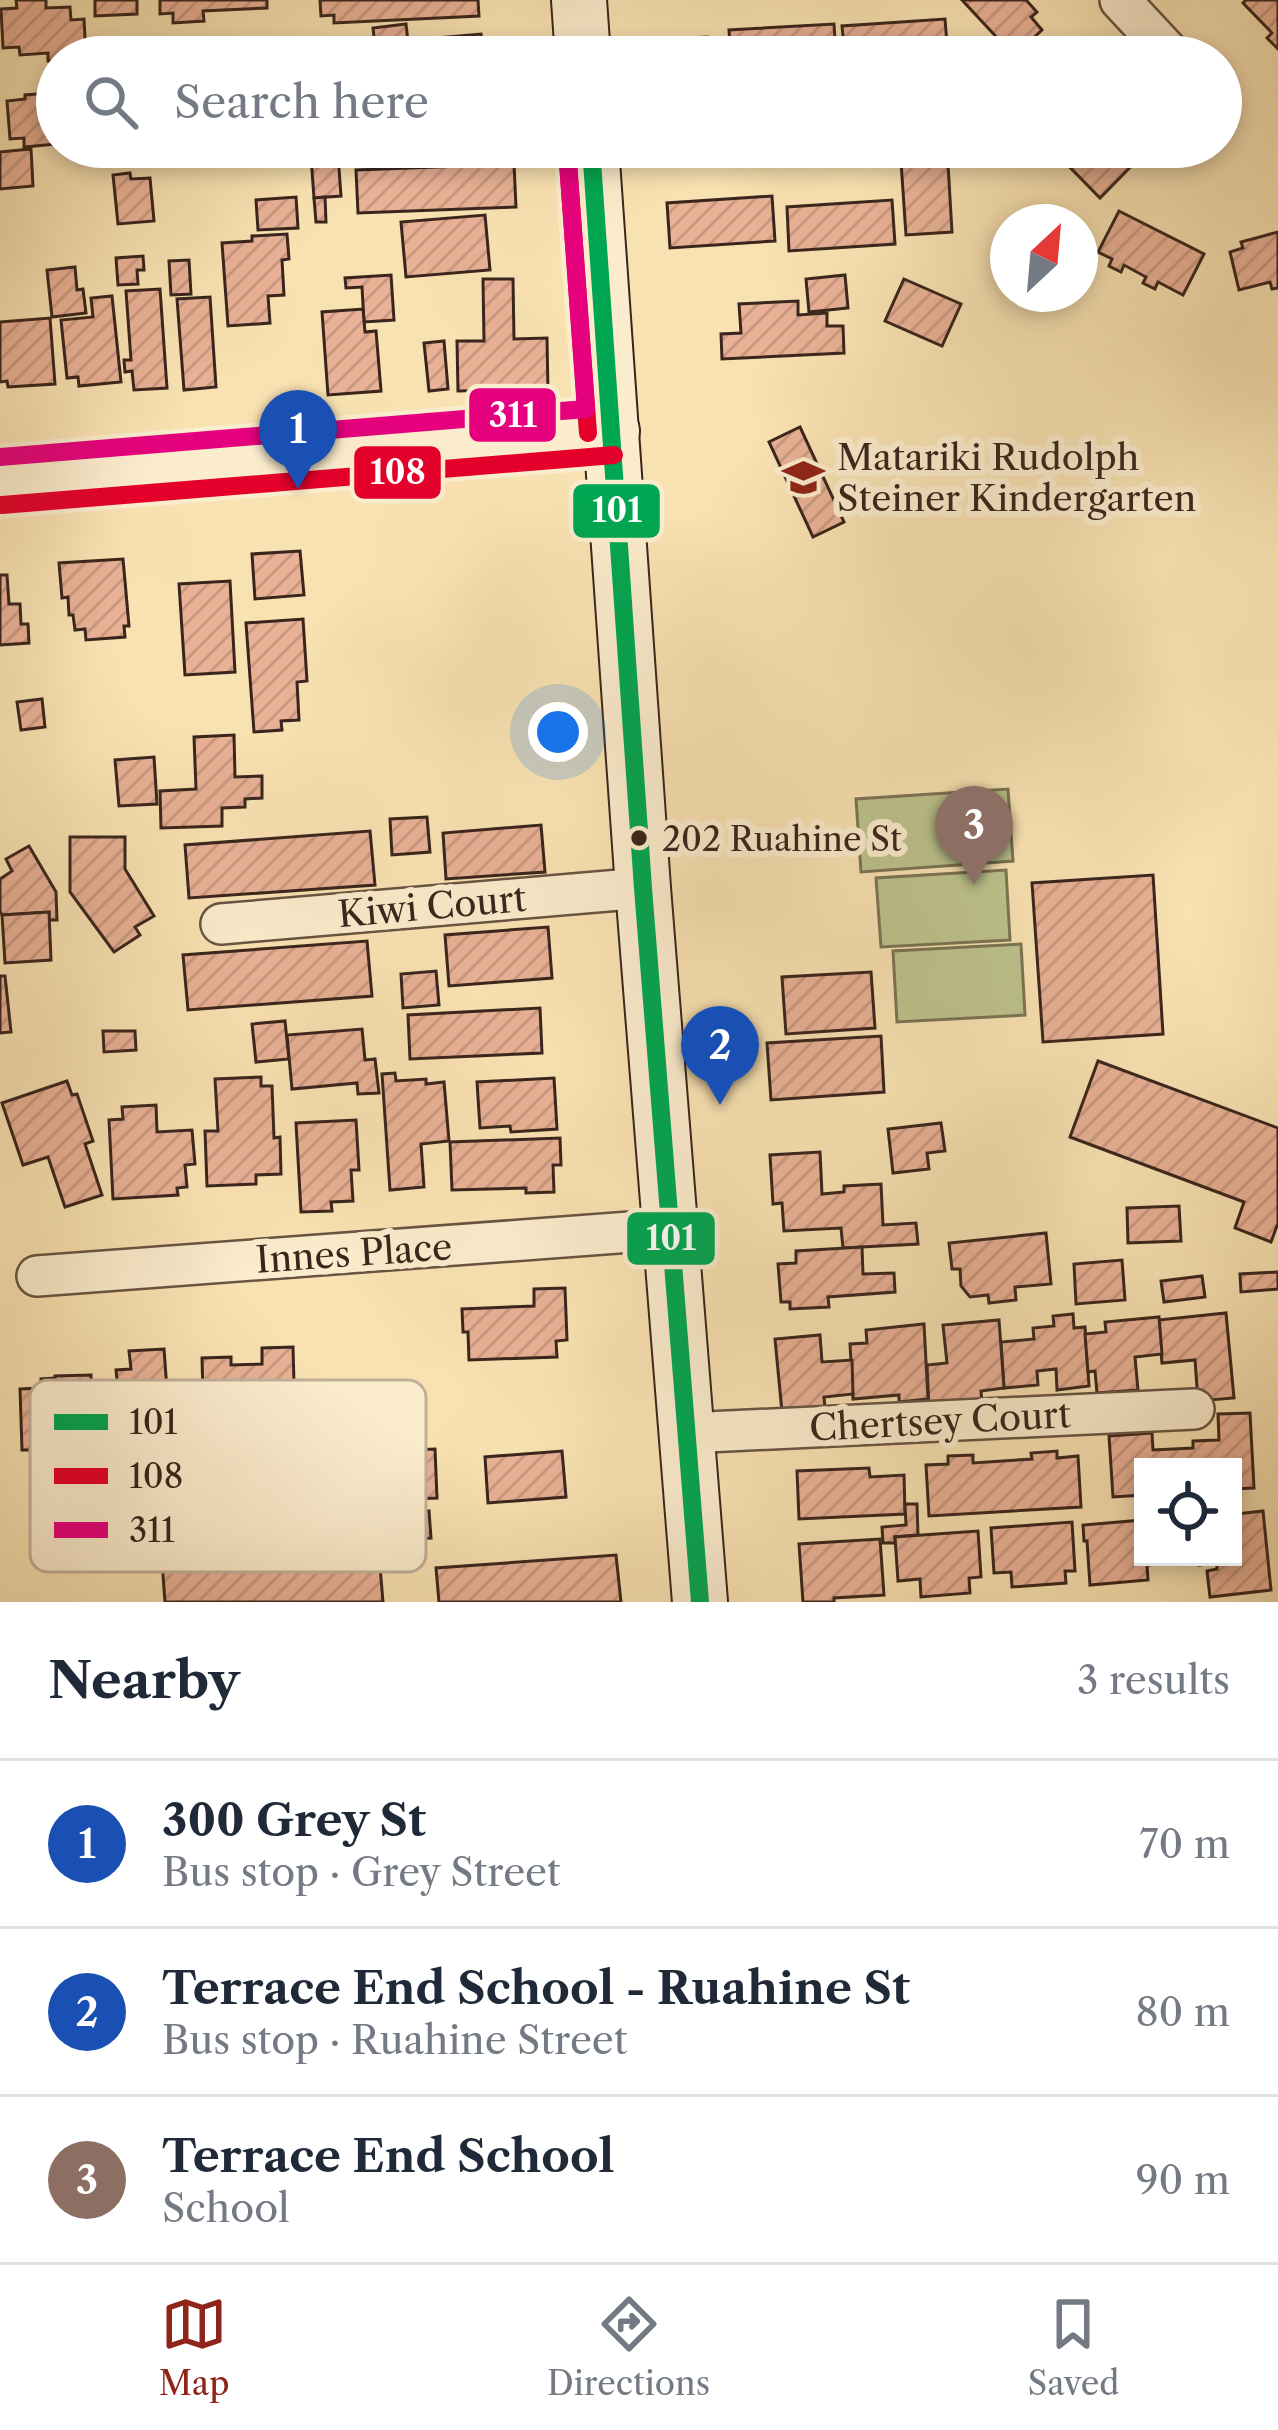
<!DOCTYPE html>
<meta charset="utf-8">
<style>
body{margin:0;font-family:"Libre Caslon Text",serif;background:#f6f6f7;color:#1f2937}
.controls{position:absolute;right:36px;bottom:36px;display:grid;overflow:hidden;border-radius:0px;box-shadow:0 6px 18px #0003}
.controls button{width:108px;height:108px;display:grid;place-items:center;padding:0;border:0;border-bottom:3px solid #e0e1e3;background:#fff;color:#1f2937;font:60px sans-serif}
.compass{position:absolute;left:990px;top:204px;width:108px;height:108px;border-radius:50%;background:#fff;box-shadow:0 6px 18px #0003;rotate:26deg}
.you{position:absolute;left:558px;top:732px;width:42px;height:42px;margin:-30px;border:9px solid #fff;border-radius:50%;background:#1a73e8;box-shadow:0 0 0 18px #1a73e833}
.badge{display:grid;place-items:center;width:78px;height:78px;border-radius:50%;background:#8f2418;color:#fff;font-size:39px;font-weight:700}
.pin{position:absolute;translate:-50% -99px;filter:drop-shadow(0 3px 6px #0008)}
.pin::after{content:'';position:absolute;top:63px;width:42px;height:36px;background:inherit;clip-path:polygon(0 0,100% 0,50% 100%)}
.list{margin:0;padding:0;list-style:none}
h2{display:flex;justify-content:space-between;align-items:center;height:156px;margin:0;padding:0 48px;font-size:51px}
h2 small{font-size:39px;font-weight:400;color:#747a83}
.list li{display:grid;grid-template-columns:78px 1fr auto;gap:36px;align-items:center;box-sizing:border-box;height:168px;padding:0 48px;border-top:3px solid #e0e1e3}
.list b{display:block;font-size:45px;white-space:nowrap}
.list p{margin:0;font-size:39px;white-space:nowrap;color:#747a83}
.list em{font-size:39px;font-style:normal;color:#747a83}
.icon{flex:none;width:66px;height:66px;fill:none;stroke:currentColor;stroke-width:2;stroke-linecap:round;stroke-linejoin:round}
.map{position:relative;flex:none;width:1278px;height:1602px;overflow:hidden}
.search{position:absolute;background:#fff;box-shadow:0 6px 18px #0003;left:36px;right:36px;top:36px;height:132px;display:flex;align-items:center;gap:30px;box-sizing:border-box;padding:0 42px;border-radius:66px;color:#747a83;font-size:45px}
.sheet{height:660px;background:#fff}
nav{display:flex;justify-content:space-around;align-items:center;box-sizing:border-box;height:168px;border-top:3px solid #e0e1e3;background:#fff;font-size:33px;color:#747a83}
nav a{display:grid;justify-items:center;gap:6px}
nav .on{color:#8f2418}
.map>svg:first-child{display:block}
.pitch{fill:#bdc38d;stroke:#7b7454;stroke-width:3}
.building{fill:url(#building-hatch);stroke:#39251c;stroke-width:3}
.lines{fill:none;stroke-linecap:round;stroke-linejoin:round}
.street-casing{stroke:#695442;stroke-width:44}
.secondary-casing{stroke:#39251c;stroke-width:58}
.street{stroke:#fbeccd;stroke-width:39}
.secondary{stroke:#fbeccd;stroke-width:54}
.bus-1-casing{stroke:#fbeccd;stroke-width:27}
.bus-2-casing{stroke:#fbeccd;stroke-width:27}
.bus-3-casing{stroke:#fbeccd;stroke-width:27}
.bus-1{stroke:#00a651;stroke-width:18}
.bus-2{stroke:#e4002b;stroke-width:18}
.bus-3{stroke:#e5007d;stroke-width:18}
.bus-dot{fill:#39251c;stroke:#fbeccd;stroke-width:4.5}
.labels{text-anchor:middle;stroke-width:12;stroke-linejoin:round;paint-order:stroke}
.bus-label{font-size:33px;fill:#39251c;stroke:#fbeccd;text-anchor:start}
.poi-label{font-size:36px;fill:#39251c;stroke:#fbeccd;text-anchor:start}
.street-label{font-size:36px;fill:#39251c;stroke:#fbeccd}
.key{fill:#fbeccd;stroke:#c1b098;stroke-width:3}
.key-label{font-size:33px;fill:#39251c}
.line-badge{stroke:#fbeccd;stroke-width:4.5}
.badge-label{font-size:33px;text-anchor:middle;font-weight:bold;fill:#fff}
</style>
<div class="map">
<svg width="1278" height="1602" viewBox="0 0 1278 1602">
<defs>
<pattern id="building-hatch" width="6" height="6" patternUnits="userSpaceOnUse" patternTransform="scale(3)"><rect width="6" height="6" fill="#e9b196"/><path d="M-1 1l2-2M0 6l6-6M5 7l2-2" fill="none" stroke="#c99881"/></pattern>
</defs>
<rect width="100%" height="100%" fill="#f9e2b2"/>
<filter id="stains"><feTurbulence type="fractalNoise" baseFrequency=".00167" numOctaves="4"/><feColorMatrix values="0 0 0 0 .2 0 0 0 0 .09 0 0 0 0 .02 0 0 0 .5 -.17"/></filter>
<radialGradient id="worn" r=".72"><stop offset=".6" stop-color="#630" stop-opacity="0"/><stop offset="1" stop-color="#630" stop-opacity=".3"/></radialGradient>
<!-- pitch -->
<g class="pitch">
<path d="M1008,789L1013,861L861,872L856,799Z"/>
<path d="M1006,870L1010,940L881,947L876,878Z"/>
<path d="M1021,944L1025,1015L897,1022L893,951Z"/>
</g>
<!-- building -->
<g class="building">
<path d="M16,0H46V8L70,7L71,20L84,19L86,57H57V61H48V53L20,55L19,47L3,48L1,9L17,8Z"/>
<path d="M95,0H137V14L95,16Z"/>
<path d="M160,0H267V8L203,11L204,21L173,23V13L160,14Z"/>
<path d="M320,0H478L479,16L334,23V15L321,16Z"/>
<path d="M962,0H1026L1037,12L1031,17L1042,30L1014,56Z"/>
<path d="M1246,0H1278V49L1267,38L1272,33L1243,3Z"/>
<path d="M945,19L948,57H845L842,26Z"/>
<path d="M406,24L408,42L375,46L373,28Z"/>
<path d="M834,24L836,57H731L729,30Z"/>
<path d="M481,34L483,57H412L411,40Z"/>
<path d="M707,37L708,57H668L666,39Z"/>
<path d="M50,87H57V144L24,147V138L10,139L7,101L25,99V95L51,93Z"/>
<path d="M158,147H233L234,160L158,162Z"/>
<path d="M337,147H447L338,155Z"/>
<path d="M900,147H947L952,232L906,235Z"/>
<path d="M1058,147H1140L1145,152L1100,198L1054,151Z"/>
<path d="M31,149L33,186L0,189V152Z"/>
<path d="M338,155L341,196L314,198L311,157Z"/>
<path d="M514,164L516,207L358,213L356,170Z"/>
<path d="M130,173L131,179L150,178L154,221L118,224L113,175Z"/>
<path d="M772,196L775,241L670,248L667,203Z"/>
<path d="M296,197L298,228L258,230L256,200Z"/>
<path d="M325,197L326,222H316L314,198Z"/>
<path d="M892,200L895,244L789,251L787,207Z"/>
<path d="M1119,211L1204,254L1183,295L1158,282L1155,289L1143,283L1146,277L1124,265L1121,272L1109,266L1112,259L1098,252Z"/>
<path d="M485,215L490,270L406,277L401,222Z"/>
<path d="M1278,232V288L1272,289L1270,282L1239,290L1230,252L1243,248L1241,242Z"/>
<path d="M287,234L289,259L282,260L284,295L268,296L270,323L228,326L222,243L252,241V236Z"/>
<path d="M143,256L144,270H137L138,284L118,285L116,258Z"/>
<path d="M189,260L191,294L171,295L169,261Z"/>
<path d="M75,267L77,290L83,289L86,313L52,317L47,270Z"/>
<path d="M391,275L394,320L364,322L362,287L346,288L345,278Z"/>
<path d="M845,275L848,308L809,312L806,279Z"/>
<path d="M483,279H513L514,339L547,338L548,392L530,409H505L504,390L458,391L457,341H484Z"/>
<path d="M904,279L961,304L942,346L885,321Z"/>
<path d="M160,289L167,388L134,390L132,371L125,372L124,360H131L126,291Z"/>
<path d="M112,296L121,382L79,386L78,377L67,378L61,320L93,317L91,298Z"/>
<path d="M210,297L216,387L184,390L177,299Z"/>
<path d="M798,301V315L827,313V326H843L844,353L722,359L721,334L741,333L739,304Z"/>
<path d="M363,309L365,332L376,331L381,391L328,395L322,312Z"/>
<path d="M50,318L55,384L8,387L7,381L0,382V322Z"/>
<path d="M444,341L448,389L429,391L424,343Z"/>
<path d="M800,427L844,522L813,537L769,442Z"/>
<path d="M300,551L304,595L255,599L252,554Z"/>
<path d="M123,559L129,626H124L125,637L86,640L85,629L75,630L73,615H69L68,597L62,598L59,563Z"/>
<path d="M0,575H7L9,604H20L21,624H28L29,643L0,645Z"/>
<path d="M230,581L235,672L185,675L179,584Z"/>
<path d="M303,619L307,681L297,682L299,720L281,721L282,730L254,732L246,623Z"/>
<path d="M42,699L45,727L21,730L17,702Z"/>
<path d="M234,735L235,777L262,776V798L245,799V807L222,808V826L161,828L160,791L196,789L194,737Z"/>
<path d="M154,757L157,804L119,806L115,760Z"/>
<path d="M427,817L430,852L392,855L390,819Z"/>
<path d="M541,825L545,872L446,879L443,833Z"/>
<path d="M370,831L375,885L189,898L185,845Z"/>
<path d="M70,837H125V869L154,916L135,927L140,935L114,952L70,892Z"/>
<path d="M29,846L56,892L57,920H49V912L2,915L0,911V879L12,871L6,859Z"/>
<path d="M1153,875L1163,1034L1043,1042L1032,883Z"/>
<path d="M49,912L51,960L5,963L2,915Z"/>
<path d="M548,927L552,978L449,986L445,935Z"/>
<path d="M367,941L372,996L188,1010L183,955Z"/>
<path d="M436,971L439,1005L403,1008L401,974Z"/>
<path d="M871,972L875,1028L786,1034L782,977Z"/>
<path d="M0,976H5L11,1032L0,1033Z"/>
<path d="M540,1008L542,1053L410,1059L408,1015Z"/>
<path d="M285,1021L289,1059L256,1062L252,1024Z"/>
<path d="M362,1029L365,1060L375,1059L379,1093L358,1094L357,1083L292,1089L287,1035Z"/>
<path d="M103,1031H135L136,1050L104,1052Z"/>
<path d="M881,1036L884,1092L771,1100L767,1043Z"/>
<path d="M1098,1061L1278,1128V1223L1271,1242L1235,1228L1244,1202L1070,1137Z"/>
<path d="M395,1073L396,1081L426,1079V1084L444,1082L449,1141L421,1144L424,1187L390,1190L382,1074Z"/>
<path d="M261,1077V1086H272L274,1138L280,1137L281,1174L256,1175V1184L207,1186L205,1131H218L215,1079Z"/>
<path d="M554,1078L557,1129L511,1132L510,1126L480,1128L477,1082Z"/>
<path d="M67,1081L72,1095L77,1094L93,1141L85,1144L102,1195L65,1207L48,1157L23,1165L2,1103Z"/>
<path d="M156,1105L157,1132L192,1130L195,1164L185,1165L187,1187L177,1188L178,1195L113,1199L109,1120L123,1119L122,1107Z"/>
<path d="M356,1120L359,1170H351L353,1201L331,1202L332,1211L301,1212L296,1123Z"/>
<path d="M941,1123L945,1151L927,1153L929,1169L893,1173L888,1129Z"/>
<path d="M560,1138L561,1165H553L554,1192L526,1193V1188L452,1190L450,1142Z"/>
<path d="M820,1152L822,1194L844,1192V1186L881,1184L883,1225L916,1223L918,1244L843,1248L841,1228L784,1231L782,1203L773,1204L770,1155Z"/>
<path d="M1179,1206L1181,1241L1128,1243L1127,1208Z"/>
<path d="M1046,1233L1051,1284L1015,1287L1016,1300L989,1303L988,1295L970,1297L961,1286L960,1269H952L949,1243Z"/>
<path d="M862,1247L863,1274L894,1273L895,1292L828,1297L829,1307L790,1309V1302H781L778,1264L796,1263V1251Z"/>
<path d="M1122,1260L1125,1300L1076,1304L1074,1264Z"/>
<path d="M1278,1272V1289L1241,1292L1240,1274Z"/>
<path d="M1202,1276L1205,1297L1164,1302L1161,1281Z"/>
<path d="M565,1288L567,1340L556,1341L557,1357L469,1360L468,1332H463L462,1309L534,1306V1289Z"/>
<path d="M1226,1313L1234,1398L1198,1401L1195,1360L1162,1363L1158,1320Z"/>
<path d="M1073,1314L1074,1328L1085,1327L1089,1386L1057,1390L1056,1369L1037,1371L1038,1385L1004,1388L1001,1342L1034,1339L1033,1328L1054,1326L1053,1316Z"/>
<path d="M1159,1317L1162,1354L1135,1357L1138,1390L1097,1393L1095,1371L1088,1372L1085,1334L1106,1332L1105,1322Z"/>
<path d="M999,1320L1004,1388L981,1391L982,1402L929,1408L927,1365L947,1363L943,1325Z"/>
<path d="M924,1324L928,1399L899,1402V1395L853,1399L850,1344L867,1343L866,1330Z"/>
<path d="M820,1335L822,1362L852,1360L853,1394L824,1397L825,1408L782,1412L775,1339Z"/>
<path d="M293,1347L296,1457L266,1458V1435L252,1436V1445L241,1446L242,1469L205,1470L202,1358L231,1357V1365L262,1364V1348Z"/>
<path d="M164,1349L167,1390H181L185,1441L150,1444L152,1472L126,1473L116,1370L131,1369L129,1351Z"/>
<path d="M91,1375L92,1431L110,1430L112,1502H89V1473L33,1474L32,1450H22L20,1389L41,1388V1379L55,1378V1376Z"/>
<path d="M1250,1413L1254,1488L1233,1489V1467H1143V1495L1113,1497L1109,1436L1152,1433L1153,1450L1193,1448V1441L1219,1440L1218,1414Z"/>
<path d="M435,1449L437,1498L388,1500L386,1451Z"/>
<path d="M562,1451L566,1497L488,1503L485,1457Z"/>
<path d="M1057,1451V1458L1078,1456L1081,1507L929,1516L926,1465L948,1464V1456L973,1455V1463L1032,1459L1031,1453Z"/>
<path d="M869,1468L870,1477L904,1475L905,1514L799,1519L797,1471Z"/>
<path d="M905,1504H917L918,1535L895,1537V1543H883L882,1527L906,1525Z"/>
<path d="M429,1511L431,1538L414,1539L412,1513Z"/>
<path d="M1263,1511L1271,1590L1210,1597L1207,1571L1217,1569V1563L1199,1565L1198,1557H1233V1522H1237L1236,1514Z"/>
<path d="M376,1519L383,1602H165L160,1535Z"/>
<path d="M1143,1520V1557H1162V1564L1147,1565L1148,1580L1090,1585L1087,1541H1084L1083,1525Z"/>
<path d="M1072,1522L1075,1571H1065L1066,1583L1012,1587L1011,1572L994,1573L991,1528Z"/>
<path d="M978,1531L981,1577L969,1578L970,1593L921,1597L920,1579L898,1581L895,1537Z"/>
<path d="M880,1539L884,1595L834,1598V1602H803L799,1544Z"/>
<path d="M616,1555L621,1602H439L436,1568Z"/>
</g>
<g class="lines">
<defs>
<g id="street">
<path d="M1120,0L1173,57"/>
<path d="M221,924L643,888"/>
<path d="M37,1276L671,1229"/>
<path d="M686,1433L1194,1409"/>
</g>
<g id="secondary">
<path d="M579,0L583,57"/>
<path d="M591,147L643,888L700,1602"/>
<path d="M0,481L612,431"/>
</g>
</defs>
<!-- street casing -->
<use href="#street" class="street-casing"/>
<!-- secondary casing -->
<use href="#secondary" class="secondary-casing"/>
<!-- street -->
<use href="#street" class="street"/>
<!-- secondary -->
<use href="#secondary" class="secondary"/>
<defs>
<path id="bus-1" d="M591,147L643,888L700,1602"/>
<g id="bus-2">
<path d="M567,149L588,433"/>
<path d="M2,505L614,455"/>
</g>
<path id="bus-3" d="M0,457L586,409L567,149"/>
</defs>
<!-- bus-1 casing -->
<use href="#bus-1" class="bus-1-casing"/>
<!-- bus-2 casing -->
<use href="#bus-2" class="bus-2-casing"/>
<!-- bus-3 casing -->
<use href="#bus-3" class="bus-3-casing"/>
<!-- bus-1 -->
<use href="#bus-1" class="bus-1"/>
<!-- bus-2 -->
<use href="#bus-2" class="bus-2"/>
<!-- bus-3 -->
<use href="#bus-3" class="bus-3"/>
</g>
<!-- icons -->
<defs>
<symbol id="school-bare" viewBox="-9 -9 18 18"><path d="M0-5L7-2L0 1L-7-2ZM-4 1L0 2.5L4 1V4Q0 6-4 4Z" fill="#8f2418" stroke="#fbeccd" stroke-width="2.5" paint-order="stroke"/></symbol>
</defs>
<g fill-rule="evenodd">
<use href="#school-bare" x="774" y="448" width="59" height="59"/>
</g>
<!-- markers -->
<circle class="bus-dot" cx="639" cy="838" r="10"/>
<g class="labels">
<!-- bus labels -->
<g class="bus-label">
<text x="662" y="851">202 Ruahine St</text>
</g>
<!-- poi labels -->
<g class="poi-label">
<text x="837" y="470">Matariki Rudolph<tspan x="837" dy="41">Steiner Kindergarten</tspan></text>
</g>
<!-- street labels -->
<g class="street-label">
<text transform="translate(432 906) rotate(-5)" y="13">Kiwi Court</text>
<text transform="translate(354 1253) rotate(-4)" y="13">Innes Place</text>
<text transform="translate(940 1421) rotate(-3)" y="13">Chertsey Court</text>
</g>
</g>
<!-- legend -->
<rect x="30" y="1380" width="396" height="192" rx="18" class="key"/>
<rect x="54" y="1414" width="54" height="16" fill="#00a651"/>
<rect x="54" y="1468" width="54" height="16" fill="#e4002b"/>
<rect x="54" y="1522" width="54" height="16" fill="#e5007d"/>
<g class="key-label">
<text x="129" y="1434">101</text>
<text x="129" y="1488">108</text>
<text x="129" y="1542">311</text>
</g>
<g class="line-badge">
<rect x="467" y="386" width="91" height="58" rx="12" fill="#e5007d"/>
<rect x="352" y="444" width="91" height="57" rx="12" fill="#e4002b"/>
<rect x="571" y="482" width="91" height="58" rx="12" fill="#00a651"/>
<rect x="625" y="1210" width="92" height="57" rx="12" fill="#00a651"/>
</g>
<g class="badge-label">
<text x="513" y="427">311</text>
<text x="398" y="484">108</text>
<text x="617" y="522">101</text>
<text x="671" y="1250">101</text>
</g>
<rect width="100%" height="100%" filter="url(#stains)"/>
<rect width="100%" height="100%" fill="url(#worn)"/>
</svg>
<div class="controls">
<button><svg class="icon" aria-label="locate" viewBox="0 0 24 24"><circle cx="12" cy="12" r="6"/><path d="M12 2v4M12 18v4M2 12h4M18 12h4"/></svg></button>
</div>
<svg class="compass" viewBox="-18 -18 36 36"><path d="M0-13l5 13h-10z" fill="#e53935"/><path d="M0 13l5-13h-10z" fill="#747a83"/></svg>
<div class="you"></div>
<div class="pin badge" style="left:298px;top:489px;background:#1a4fb4">1</div>
<div class="pin badge" style="left:720px;top:1105px;background:#1a4fb4">2</div>
<div class="pin badge" style="left:974px;top:885px;background:#8d6e63">3</div>
<div class="search"><svg class="icon" aria-label="search" viewBox="0 0 24 24"><circle cx="10" cy="10" r="6"/><path d="M15 15l6 6"/></svg>Search here</div>
</div>
<section class="sheet">
<h2>Nearby<small>3 results</small></h2>
<ul class="list">
<li><span class="badge" style="background:#1a4fb4">1</span><div><b>300 Grey St</b><p>Bus stop · Grey Street</p></div><em>70 m</em></li>
<li><span class="badge" style="background:#1a4fb4">2</span><div><b>Terrace End School - Ruahine St</b><p>Bus stop · Ruahine Street</p></div><em>80 m</em></li>
<li><span class="badge" style="background:#8d6e63">3</span><div><b>Terrace End School</b><p>School</p></div><em>90 m</em></li>
</ul>
</section>
<nav>
<a class="on"><svg class="icon" aria-label="map" viewBox="0 0 24 24"><path d="M3 6l6-2 6 2 6-2v14l-6 2-6-2-6 2zM9 4v14M15 6v14"/></svg>Map</a>
<a><svg class="icon" aria-label="directions" viewBox="0 0 24 24"><path d="M12 3l9 9-9 9-9-9zM9 14v-3h6M13 9l2 2-2 2"/></svg>Directions</a>
<a><svg class="icon" aria-label="saved" viewBox="0 0 24 24"><path d="M7 4h10v16l-5-4-5 4z"/></svg>Saved</a>
</nav>
